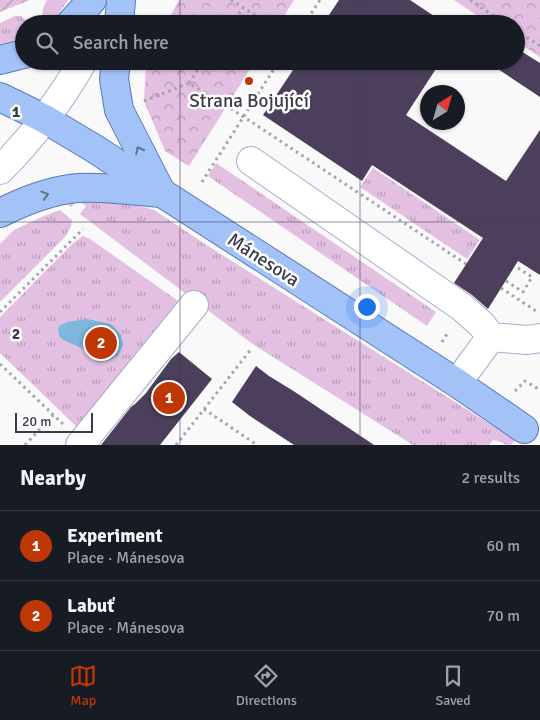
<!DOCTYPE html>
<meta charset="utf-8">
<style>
body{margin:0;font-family:Signika,sans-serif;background:#242831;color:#f1f3f6}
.compass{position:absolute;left:420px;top:85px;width:45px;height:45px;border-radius:50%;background:#171b24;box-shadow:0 1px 4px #0004;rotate:37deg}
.scale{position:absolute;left:15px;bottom:12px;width:78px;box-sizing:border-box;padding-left:5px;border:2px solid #3a3b49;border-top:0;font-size:14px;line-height:18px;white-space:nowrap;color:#3a3b49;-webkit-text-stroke:4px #fff;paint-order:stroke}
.you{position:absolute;left:366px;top:306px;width:18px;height:18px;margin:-12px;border:4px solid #fff;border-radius:50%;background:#1a73e8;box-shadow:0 0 0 8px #1a73e833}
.badge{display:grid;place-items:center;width:32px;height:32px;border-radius:50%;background:#bf3704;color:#fff;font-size:16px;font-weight:700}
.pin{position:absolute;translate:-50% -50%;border:2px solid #fff;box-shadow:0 1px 5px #0006}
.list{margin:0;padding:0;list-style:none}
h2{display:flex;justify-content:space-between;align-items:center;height:65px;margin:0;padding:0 20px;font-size:21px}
h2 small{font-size:16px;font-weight:400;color:#9ea1a6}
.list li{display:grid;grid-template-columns:32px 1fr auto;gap:15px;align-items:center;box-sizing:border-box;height:70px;padding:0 20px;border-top:1px solid #363941}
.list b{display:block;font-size:19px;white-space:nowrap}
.list p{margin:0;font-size:16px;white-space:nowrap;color:#9ea1a6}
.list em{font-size:16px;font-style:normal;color:#9ea1a6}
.icon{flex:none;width:28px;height:28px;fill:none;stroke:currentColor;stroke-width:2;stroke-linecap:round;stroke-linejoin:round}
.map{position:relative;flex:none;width:540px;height:445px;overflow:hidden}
.search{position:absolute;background:#171b24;box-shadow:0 1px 4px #0004;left:15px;right:15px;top:15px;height:55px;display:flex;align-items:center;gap:12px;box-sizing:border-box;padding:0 18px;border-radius:28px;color:#9ea1a6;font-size:19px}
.sheet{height:205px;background:#171b24}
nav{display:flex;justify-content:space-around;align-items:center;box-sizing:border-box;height:70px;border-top:1px solid #363941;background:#171b24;font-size:14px;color:#9ea1a6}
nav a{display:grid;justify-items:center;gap:2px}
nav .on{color:#bf3704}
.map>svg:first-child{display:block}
.grass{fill:url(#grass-tufts);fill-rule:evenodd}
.forest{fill:url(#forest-crowns)}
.garden{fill:url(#garden-furrows)}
.water{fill:#7db7dc}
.building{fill:#4c3f5b}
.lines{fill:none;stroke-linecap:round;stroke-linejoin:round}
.minor-casing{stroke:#abaccf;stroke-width:30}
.major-casing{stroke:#5779b8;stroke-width:30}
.path{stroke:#a3a4aa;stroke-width:3;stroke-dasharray:2.5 4;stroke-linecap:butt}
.minor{stroke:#fff;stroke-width:28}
.major{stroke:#a3c2f8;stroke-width:28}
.oneway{stroke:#64718f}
.grid{fill:none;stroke:#3a3b49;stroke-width:1;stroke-opacity:0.55}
.poi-dot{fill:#bf3704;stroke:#fff;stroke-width:2}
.labels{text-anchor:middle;stroke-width:5;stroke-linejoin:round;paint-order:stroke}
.poi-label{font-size:19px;fill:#3a3b49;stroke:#fff}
.street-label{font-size:19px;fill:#3a3b49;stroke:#fff}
.grid-label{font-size:16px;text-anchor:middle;font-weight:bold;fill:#3a3b49;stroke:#fff;stroke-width:5;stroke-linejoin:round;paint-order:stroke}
</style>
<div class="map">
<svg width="540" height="445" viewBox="0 0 540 445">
<defs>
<pattern id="grass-tufts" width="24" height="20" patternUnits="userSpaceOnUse" patternTransform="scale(1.25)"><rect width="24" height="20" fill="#e3bfe1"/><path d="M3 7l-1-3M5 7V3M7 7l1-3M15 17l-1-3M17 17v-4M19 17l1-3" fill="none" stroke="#b99cb8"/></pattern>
<pattern id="forest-crowns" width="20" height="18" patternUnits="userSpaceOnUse" patternTransform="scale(1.25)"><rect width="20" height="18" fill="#e3bfe1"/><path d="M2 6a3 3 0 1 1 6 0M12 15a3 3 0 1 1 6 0" fill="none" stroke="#b99cb8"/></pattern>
<pattern id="garden-furrows" width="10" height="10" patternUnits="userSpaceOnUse" patternTransform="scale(1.25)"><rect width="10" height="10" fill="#e3bfe1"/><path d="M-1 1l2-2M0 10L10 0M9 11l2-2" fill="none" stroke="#b99cb8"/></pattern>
</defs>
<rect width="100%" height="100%" fill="#f9f9f9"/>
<!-- grass -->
<g class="grass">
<path d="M47,0H68L57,16L46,24C42,14 41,10 47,0Z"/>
<path d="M15,16H21L25,20L27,24H24V38L9,43L0,44V23Z"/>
<path d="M216,163L436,312L427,326L208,176Z"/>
<path d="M373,168L480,240L467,259L360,187Z"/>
<path d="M61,198L123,201L154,210L205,244L515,440L511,445H506L501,442L493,440L489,445H413L254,345L80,214L86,206L78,200L71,207Z"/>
<path d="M60,210L72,220L71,227L65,237L0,302V244L14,230L44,216Z"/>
<path d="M83,236L90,239L181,303L81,431L0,353V317L73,243ZM58,331L108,361L89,356L83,349L63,340L59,336Z"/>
</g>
<!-- forest -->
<g class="forest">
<path d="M179,0H294L279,24H166Z"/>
<path d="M454,0H540V57L516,41V24H490Z"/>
<path d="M147,61H255L189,166L165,151L144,101L146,65Z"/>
</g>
<!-- garden -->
<path class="garden" d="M0,0H30L0,12Z"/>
<!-- water -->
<path class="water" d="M87,319L111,324L121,335L123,345L118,356L108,361L98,362L89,356L83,349L63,340L59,336L58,331L59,326L67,322Z"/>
<!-- building -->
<g class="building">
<path d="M339,0H410L446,24H323Z"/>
<path d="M516,48L540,63V97L486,61H516Z"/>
<path d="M299,61H441L406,115L506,181L540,130V275L518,261L488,309L472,295L454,283L483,238L372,165L362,181L263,115Z"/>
<path d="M179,352L212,379L160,445H101L131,407L135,404L146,393L171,359Z"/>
<path d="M256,366L269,376L295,392L374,445H294L250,416L232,402Z"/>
</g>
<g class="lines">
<defs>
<g id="minor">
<path d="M251,161L463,308L482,325L491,337L527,340L540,338"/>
<path d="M0,170C32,138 60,101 83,61"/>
<path d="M457,383L491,337"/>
<path d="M80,445L194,305"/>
</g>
<g id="major">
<path d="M70,24L92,0"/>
<path d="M119,24L121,0"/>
<path d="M0,60L24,54"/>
<path d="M116,61L114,79L119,110L161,192"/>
<path d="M0,97L45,119L95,149L162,193L457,383L524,429"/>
<path d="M0,213C24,201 51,190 78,188C105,186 133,191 160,193"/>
</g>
</defs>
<!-- minor casing -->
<use href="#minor" class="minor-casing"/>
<!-- major casing -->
<use href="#major" class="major-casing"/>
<!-- path -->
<g class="path">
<path d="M231,0L269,24"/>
<path d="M470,0L506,24"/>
<path d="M231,24L243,8"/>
<path d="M304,24L320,0"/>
<path d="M516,30L540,46"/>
<path d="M189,83L204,61"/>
<path d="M144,101L189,83L244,117L466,264"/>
<path d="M202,182L279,61"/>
<path d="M506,281L523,292L532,277L515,266"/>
<path d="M501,288L536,311"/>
<path d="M0,312L83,229"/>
<path d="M442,342L449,331"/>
<path d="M0,364L64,425"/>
<path d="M515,391L525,381L540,390"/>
<path d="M204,409L257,445"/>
<path d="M25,445L53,415"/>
<path d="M176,445L252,348"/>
</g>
<!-- minor -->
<use href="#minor" class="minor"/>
<!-- major -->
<use href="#major" class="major"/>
</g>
<!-- one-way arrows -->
<defs><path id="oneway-chevron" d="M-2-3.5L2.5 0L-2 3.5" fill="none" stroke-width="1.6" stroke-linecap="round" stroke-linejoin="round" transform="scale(1.25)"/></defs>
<g class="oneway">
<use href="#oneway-chevron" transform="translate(139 150) rotate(-117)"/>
<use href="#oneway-chevron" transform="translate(45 195) rotate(-16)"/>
</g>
<!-- grid -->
<path class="grid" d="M180,0V24M360,0V24M180,61V445M360,61V445M0,222H540"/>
<!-- markers -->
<circle class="poi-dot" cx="249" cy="81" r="5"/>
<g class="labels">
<!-- poi labels -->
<g class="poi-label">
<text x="249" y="107">Strana Bojující</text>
</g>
<!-- street labels -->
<g class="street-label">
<text transform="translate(264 259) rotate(33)" y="7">Mánesova</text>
</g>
</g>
<g class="grid-label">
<text x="16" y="117">1</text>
<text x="16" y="339">2</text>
</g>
</svg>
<svg class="compass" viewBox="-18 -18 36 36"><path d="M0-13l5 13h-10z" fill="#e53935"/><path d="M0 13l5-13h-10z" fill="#9ea1a6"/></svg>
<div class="scale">20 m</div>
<div class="you"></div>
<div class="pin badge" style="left:169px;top:398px">1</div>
<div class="pin badge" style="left:101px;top:343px">2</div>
<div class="search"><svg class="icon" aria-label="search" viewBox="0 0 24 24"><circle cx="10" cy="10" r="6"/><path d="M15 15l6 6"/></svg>Search here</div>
</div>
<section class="sheet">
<h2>Nearby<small>2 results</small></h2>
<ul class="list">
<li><span class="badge">1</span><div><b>Experiment</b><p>Place · Mánesova</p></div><em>60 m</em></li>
<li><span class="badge">2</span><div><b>Labuť</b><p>Place · Mánesova</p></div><em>70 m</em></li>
</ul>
</section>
<nav>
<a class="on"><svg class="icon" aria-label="map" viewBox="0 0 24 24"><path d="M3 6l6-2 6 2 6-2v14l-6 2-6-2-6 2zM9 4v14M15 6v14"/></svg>Map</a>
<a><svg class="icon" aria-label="directions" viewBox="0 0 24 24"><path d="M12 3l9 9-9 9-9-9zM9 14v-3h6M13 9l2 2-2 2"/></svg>Directions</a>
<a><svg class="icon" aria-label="saved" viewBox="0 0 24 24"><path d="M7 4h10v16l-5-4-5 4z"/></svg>Saved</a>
</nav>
